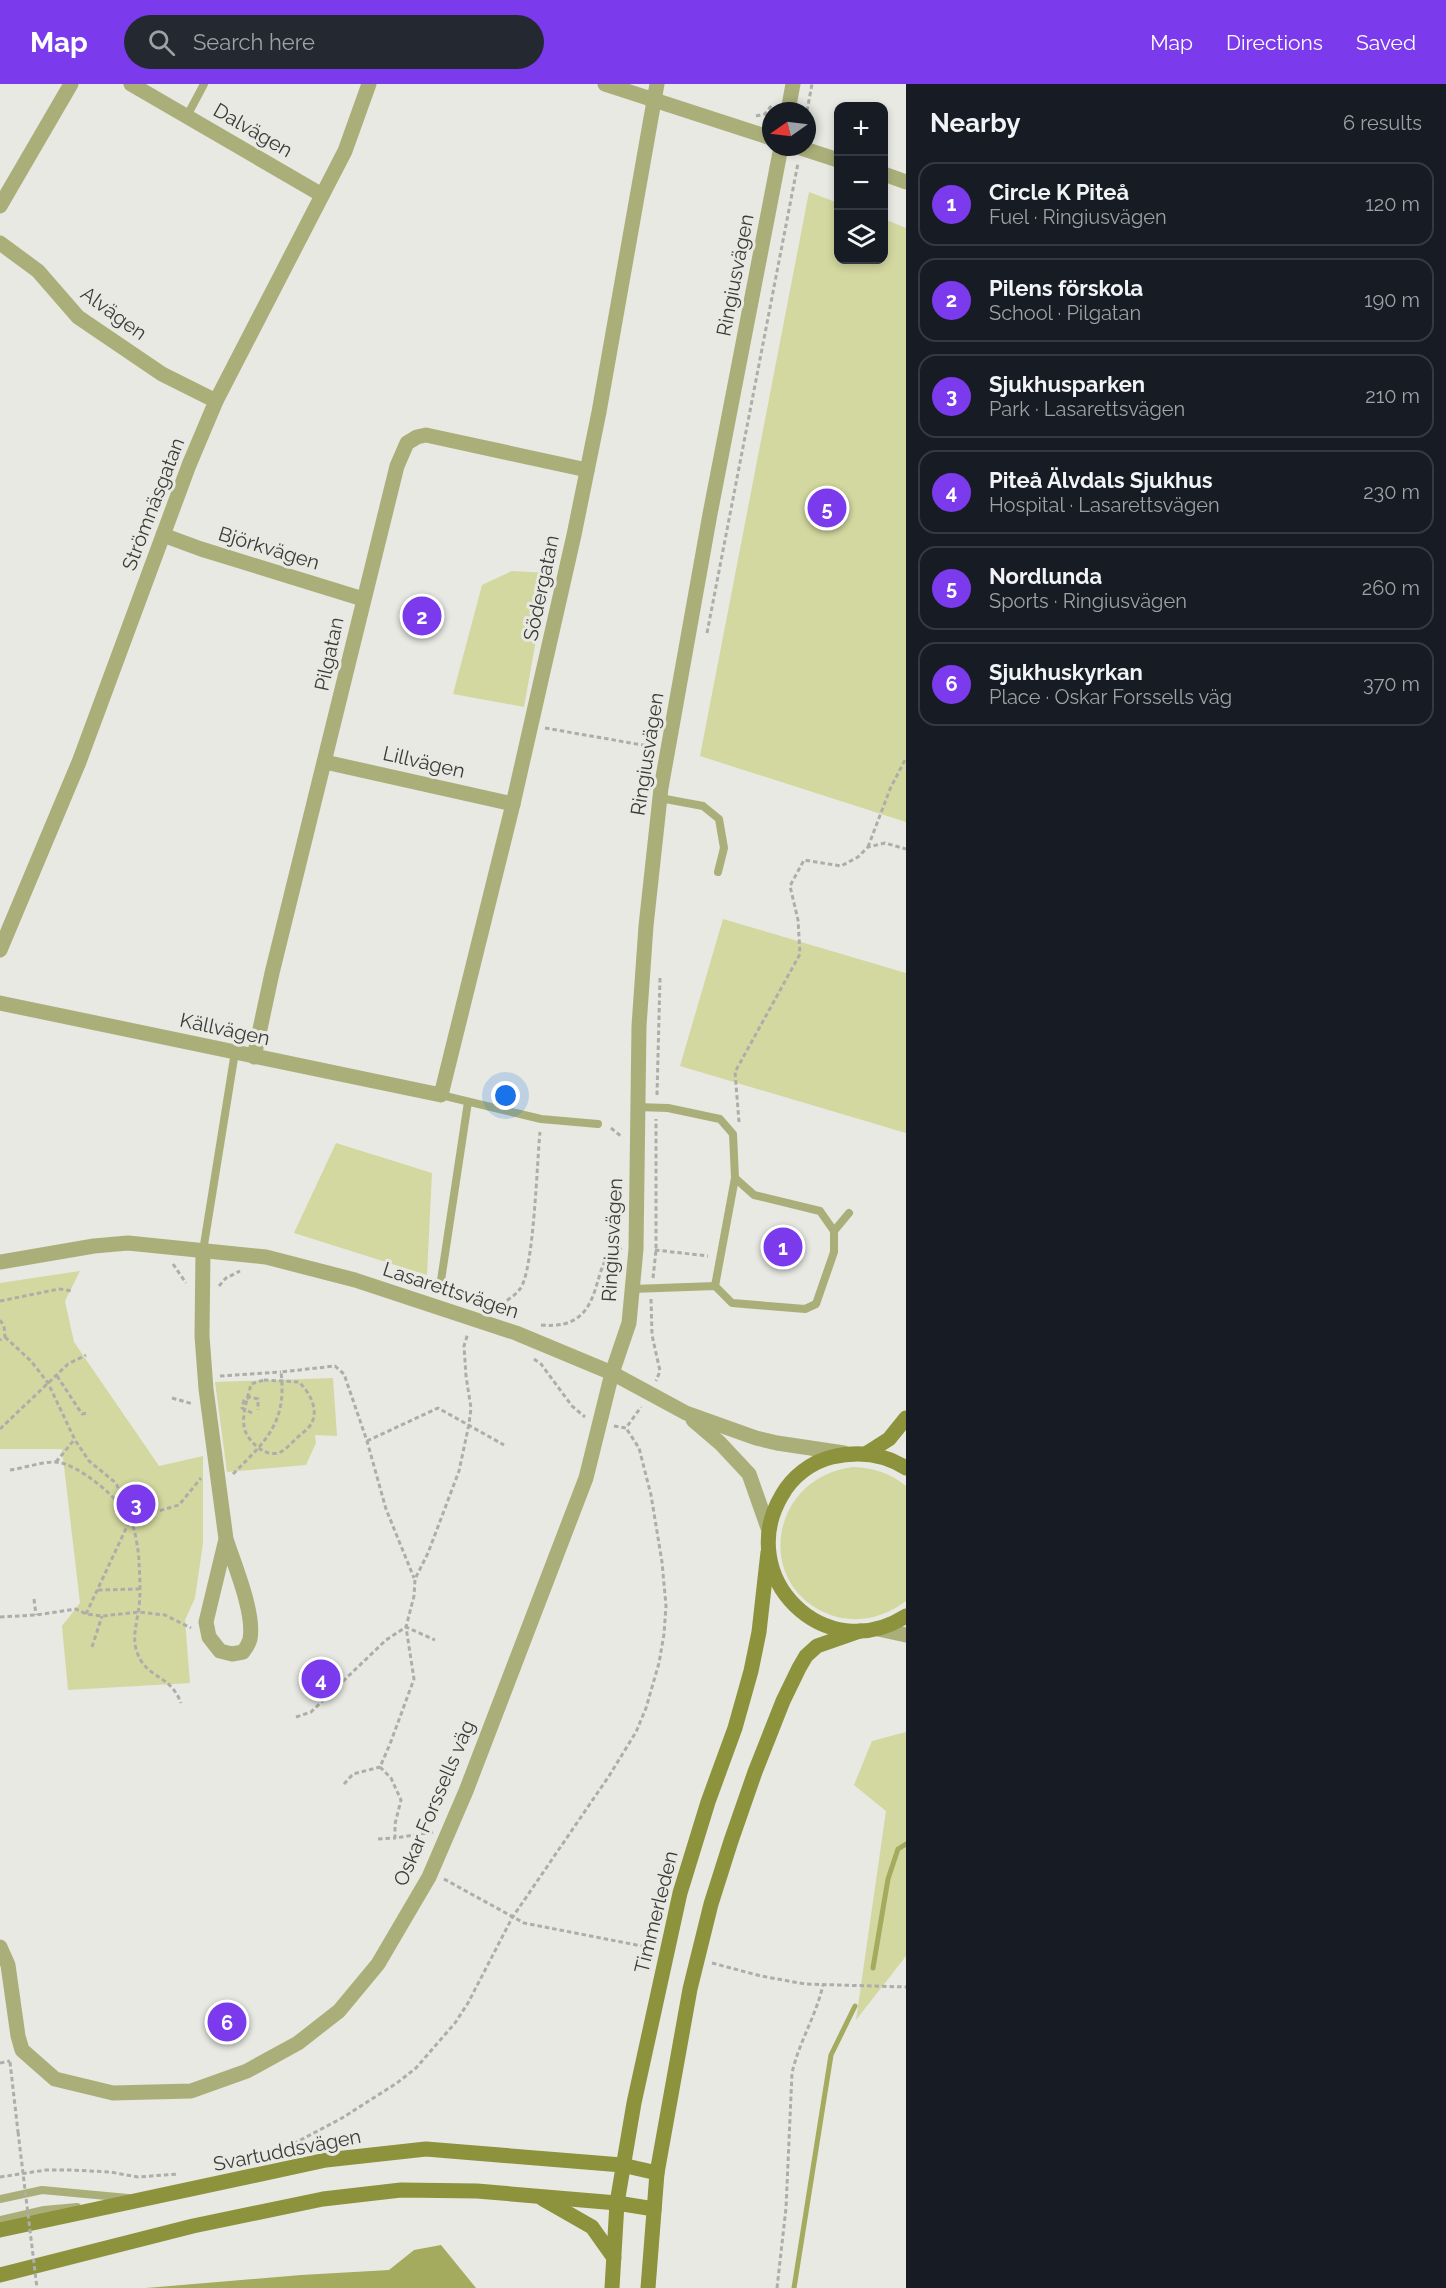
<!DOCTYPE html>
<meta charset="utf-8">
<style>
body{margin:0;font-family:Raleway,sans-serif;background:#242831;color:#f1f3f6}
.controls{position:absolute;right:18px;top:18px;display:grid;overflow:hidden;border-radius:12px;box-shadow:0 3px 9px #0003}
.controls button{width:54px;height:54px;display:grid;place-items:center;padding:0;border:0;border-bottom:2px solid #363941;background:#171b24;color:#f1f3f6;font:30px sans-serif}
.compass{position:absolute;left:762px;top:18px;width:54px;height:54px;border-radius:50%;background:#171b24;box-shadow:0 3px 9px #0003;rotate:256deg}
.you{position:absolute;left:506px;top:1012px;width:21px;height:21px;margin:-15px;border:4px solid #fff;border-radius:50%;background:#1a73e8;box-shadow:0 0 0 9px #1a73e833}
.badge{display:grid;place-items:center;width:39px;height:39px;border-radius:50%;background:#7c3aed;color:#fff;font-size:20px;font-weight:700}
.pin{position:absolute;translate:-50% -50%;border:3px solid #fff;box-shadow:0 2px 6px #0006}
.list{margin:0;padding:0;list-style:none}
h2{display:flex;justify-content:space-between;align-items:center;height:78px;margin:0;padding:0 24px;font-size:26px}
h2 small{font-size:20px;font-weight:400;color:#9ea1a6}
.list li{display:grid;grid-template-columns:39px 1fr auto;gap:18px;align-items:center;box-sizing:border-box;height:84px;margin:0 12px 12px;padding:0 12px;border:2px solid #363941;border-radius:18px}
.list b{display:block;font-size:22px;white-space:nowrap}
.list p{margin:0;font-size:20px;white-space:nowrap;color:#9ea1a6}
.list em{font-size:20px;font-style:normal;color:#9ea1a6}
.icon{flex:none;width:33px;height:33px;fill:none;stroke:currentColor;stroke-width:2;stroke-linecap:round;stroke-linejoin:round}
.map{position:relative;flex:none;width:906px;height:2204px;overflow:hidden}
header{display:flex;align-items:center;gap:36px;box-sizing:border-box;height:84px;padding:0 30px;background:#7c3aed;color:#fff}
header strong{font-size:28px}
nav{display:flex;gap:33px;margin-inline-start:auto;font-size:21px}
.search{width:420px;height:54px;background:#242831;display:flex;align-items:center;gap:15px;box-sizing:border-box;padding:0 21px;border-radius:33px;color:#9ea1a6;font-size:22px}
main{display:flex}
aside{flex:1;background:#171b24}
.map>svg:first-child{display:block}
.green{fill:#d3d8a0}
.water{fill:#a5ab5e}
.lines{fill:none;stroke-linecap:round;stroke-linejoin:round}
.stream{stroke:#a5ab5e;stroke-width:5}
.path{stroke:#adaea9;stroke-width:3;stroke-dasharray:4.5 3;stroke-linecap:butt}
.service{stroke:#aaaf7a;stroke-width:8}
.minor{stroke:#aaaf7a;stroke-width:15}
.tertiary{stroke:#aaaf7a;stroke-width:15}
.secondary{stroke:#8d923d;stroke-width:15}
.path-bridge{stroke:#adaea9;stroke-width:3;stroke-dasharray:4.5 3;stroke-linecap:butt}
.labels{text-anchor:middle;stroke-width:6;stroke-linejoin:round;paint-order:stroke}
.street-label{font-size:20px;fill:#3b3c39;stroke:#e8e9e3}
</style>
<header>
<strong>Map</strong>
<div class="search"><svg class="icon" aria-label="search" viewBox="0 0 24 24"><circle cx="10" cy="10" r="6"/><path d="M15 15l6 6"/></svg>Search here</div>
<nav><a>Map</a><a>Directions</a><a>Saved</a></nav>
</header>
<main>
<div class="map">
<svg width="906" height="2204" viewBox="0 0 906 2204">
<rect width="100%" height="100%" fill="#e8e9e3"/>
<!-- green -->
<g class="green">
<path d="M809,108L838,119V176H884V135L906,144V738L700,672Z"/>
<path d="M512,487L548,489L524,623L453,610L482,501Z"/>
<path d="M723,835L906,889V1049L680,982Z"/>
<path d="M336,1059L432,1089L427,1191L294,1149Z"/>
<path d="M80,1187L65,1217L74,1258L159,1382L203,1372V1459L195,1514L185,1536L190,1599L68,1606L62,1542L80,1519L62,1365H0V1199Z"/>
<path d="M333,1294L337,1352L315,1351L316,1359L306,1381L227,1388L215,1298Z"/>
<path d="M853,1383C874,1384 890,1389 906,1402V1517C886,1532 862,1539 837,1533C753,1509 766,1394 853,1383Z"/>
<path d="M906,1648V1872L856,1936L886,1727L854,1701L872,1657Z"/>
</g>
<!-- water -->
<path class="water" d="M441,2161L476,2204H146L301,2191L389,2186L414,2166Z"/>
<g class="lines">
<!-- stream -->
<g class="stream">
<path d="M873,1884L888,1795L898,1765L906,1760"/>
<path d="M794,2204L831,1971L855,1922"/>
</g>
<!-- path -->
<g class="path">
<path d="M807,27L812,0"/>
<path d="M756,32L765,30L772,21"/>
<path d="M707,549L798,79"/>
<path d="M545,644L654,663"/>
<path d="M868,763L890,705L906,674"/>
<path d="M657,1011L660,894"/>
<path d="M739,1038L735,988L800,870L798,836L790,802L804,776L841,782L858,773L868,763L885,759L906,765"/>
<path d="M611,1044L622,1053"/>
<path d="M655,1166L708,1172"/>
<path d="M173,1180L186,1199"/>
<path d="M653,1194L656,1166V1035"/>
<path d="M219,1202L226,1194L240,1187"/>
<path d="M651,1215L652,1251L660,1287L656,1297"/>
<path d="M0,1217L59,1205L73,1207"/>
<path d="M494,1224C503,1219 514,1213 520,1205C534,1187 537,1076 540,1048"/>
<path d="M0,1236L4,1242L5,1253L0,1256"/>
<path d="M541,1241C613,1248 585,1170 622,1164"/>
<path d="M5,1253L31,1277L48,1299L75,1356L89,1377L116,1399L129,1430"/>
<path d="M534,1275L541,1280L572,1322L585,1333"/>
<path d="M57,1292L82,1330L87,1329"/>
<path d="M220,1292L281,1288"/>
<path d="M264,1296L299,1298C310,1309 321,1328 309,1343C305,1348 299,1351 295,1356C290,1360 284,1368 277,1369C263,1373 245,1354 244,1342C242,1328 248,1314 251,1300Z"/>
<path d="M172,1314L193,1320"/>
<path d="M252,1329L242,1324L244,1316L250,1313L258,1315V1326"/>
<path d="M614,1342L626,1344L641,1323"/>
<path d="M0,1345L68,1280L86,1271"/>
<path d="M367,1357L438,1324L504,1361"/>
<path d="M56,1378L74,1356"/>
<path d="M10,1386C24,1384 41,1378 55,1378C78,1379 120,1415 130,1435C135,1443 139,1469 139,1479C140,1495 141,1514 138,1529C136,1542 133,1552 136,1565C145,1596 169,1588 181,1619"/>
<path d="M233,1390C267,1356 287,1338 281,1288L335,1282L344,1290L367,1357L386,1425L414,1494"/>
<path d="M131,1435L179,1421L201,1394"/>
<path d="M98,1506L139,1505"/>
<path d="M34,1515L36,1531"/>
<path d="M86,1530L130,1436"/>
<path d="M0,1533L36,1531L76,1525L86,1530L102,1532L139,1528L165,1531L191,1544"/>
<path d="M92,1563L102,1532"/>
<path d="M296,1633L311,1628L386,1556L406,1543L435,1556"/>
<path d="M344,1700L353,1690L380,1683"/>
<path d="M433,1748L395,1754V1740L401,1716L391,1694L380,1683L390,1660L414,1595L406,1543L414,1512L415,1495L428,1469L459,1387L469,1340L471,1324L466,1292L464,1262L468,1249"/>
<path d="M378,1755L395,1754"/>
<path d="M444,1795L524,1839L647,1863"/>
<path d="M712,1879L761,1892L805,1900L906,1903"/>
<path d="M10,1978L18,2048"/>
<path d="M0,1979L10,1977"/>
<path d="M251,2074L295,2059L342,2034L397,1999L416,1984L455,1939L468,1919L512,1834L609,1692L636,1648L646,1624L659,1579L664,1550L666,1522L662,1478L651,1411L639,1364L626,1344"/>
<path d="M0,2093L46,2086H71L110,2088L138,2093L178,2090"/>
<path d="M777,2204L786,2124L792,1989C799,1958 816,1932 823,1901"/>
</g>
<!-- service -->
<g class="service">
<path d="M187,32L204,0"/>
<path d="M660,714L703,722L719,735L724,764L718,788"/>
<path d="M441,1011L541,1035L598,1040"/>
<path d="M834,1147L849,1129"/>
<path d="M203,1167L235,968"/>
<path d="M715,1202L735,1094"/>
<path d="M440,1203L468,1018"/>
<path d="M632,1205L715,1202L732,1219L805,1225L816,1220L834,1168V1147L820,1127L754,1111L735,1094L733,1050L720,1035L668,1024L637,1023"/>
<path d="M0,2115L42,2106L128,2114"/>
<path d="M0,2136L44,2126L77,2123"/>
</g>
<!-- minor -->
<g class="minor">
<path d="M131,0L322,111"/>
<path d="M605,0L771,54"/>
<path d="M798,63L838,76"/>
<path d="M884,90L906,98"/>
<path d="M0,122L71,0"/>
<path d="M0,159L38,187L78,233L162,290L216,317"/>
<path d="M163,451L201,465L363,515"/>
<path d="M325,678L513,720"/>
<path d="M0,919L441,1011L513,720L574,451L599,328L657,0"/>
<path d="M254,973L272,889L397,382L407,359L417,353L426,351L587,386"/>
<path d="M203,1167L202,1252L206,1305L226,1455L206,1538L209,1553L220,1567L232,1570L243,1568C246,1564 249,1559 250,1555C255,1529 234,1480 226,1455"/>
<path d="M0,1863L8,1881L18,1952L22,1966L55,1995L113,2009L191,2007L247,1987L298,1959L339,1927L378,1880L429,1793L466,1707L586,1394L612,1289"/>
</g>
<!-- tertiary -->
<g class="tertiary">
<path d="M788,27L793,0"/>
<path d="M0,866L79,678L189,381L216,317L345,67L369,0"/>
<path d="M0,1178L94,1162L128,1159L266,1173L355,1196L516,1249L612,1289L686,1329L756,1354L777,1359L844,1369"/>
<path d="M612,1289L629,1239L636,1165L639,942L646,842L661,704L710,430L781,63"/>
<path d="M693,1336L720,1359L749,1390L768,1444"/>
<path d="M878,1545L906,1551"/>
</g>
<!-- secondary -->
<g class="secondary">
<path d="M867,1369L889,1355L906,1334"/>
<path d="M906,1384C883,1369 858,1367 832,1373C811,1378 792,1393 782,1411C733,1493 825,1584 906,1532"/>
<path d="M543,2115L592,2143L614,2174"/>
<path d="M0,2146L326,2076L426,2065L622,2081L657,2089"/>
<path d="M0,2191L193,2142L323,2115L401,2106L477,2107L617,2119L654,2125"/>
<path d="M612,2204L617,2119L634,2019L680,1809L708,1718L735,1644L751,1587L759,1548L768,1468"/>
<path d="M648,2204L657,2089L690,1905L711,1820L731,1757L755,1688L783,1617L799,1584L806,1572L817,1562L860,1547"/>
</g>
<!-- path-bridge -->
<path class="path-bridge" d="M18,2048L37,2204"/>
</g>
<g class="labels">
<!-- street labels -->
<g class="street-label">
<text transform="translate(253 46) rotate(30)" y="7">Dalvägen</text>
<text transform="translate(735 191) rotate(-79)" y="7">Ringiusvägen</text>
<text transform="translate(114 229) rotate(36)" y="7">Alvägen</text>
<text transform="translate(153 420) rotate(-69)" y="7">Strömnäsgatan</text>
<text transform="translate(269 464) rotate(17)" y="7">Björkvägen</text>
<text transform="translate(541 504) rotate(-78)" y="7">Södergatan</text>
<text transform="translate(329 570) rotate(-78)" y="7">Pilgatan</text>
<text transform="translate(647 670) rotate(-81)" y="7">Ringiusvägen</text>
<text transform="translate(424 678) rotate(13)" y="7">Lillvägen</text>
<text transform="translate(225 945) rotate(12)" y="7">Källvägen</text>
<text transform="translate(612 1156) rotate(-87)" y="7">Ringiusvägen</text>
<text transform="translate(451 1206) rotate(18)" y="7">Lasarettsvägen</text>
<text transform="translate(434 1719) rotate(-67)" y="7">Oskar Forssells väg</text>
<text transform="translate(656 1828) rotate(-76)" y="7">Timmerleden</text>
<text transform="translate(287 2066) rotate(-11)" y="7">Svartuddsvägen</text>
</g>
</g>
</svg>
<div class="controls">
<button>+</button>
<button>−</button>
<button><svg class="icon" aria-label="layers" viewBox="0 0 24 24"><path d="M12 4l9 5-9 5-9-5zM3 14l9 5 9-5"/></svg></button>
</div>
<svg class="compass" viewBox="-18 -18 36 36"><path d="M0-13l5 13h-10z" fill="#e53935"/><path d="M0 13l5-13h-10z" fill="#9ea1a6"/></svg>
<div class="you"></div>
<div class="pin badge" style="left:783px;top:1163px">1</div>
<div class="pin badge" style="left:422px;top:532px">2</div>
<div class="pin badge" style="left:136px;top:1420px">3</div>
<div class="pin badge" style="left:321px;top:1595px">4</div>
<div class="pin badge" style="left:827px;top:424px">5</div>
<div class="pin badge" style="left:227px;top:1938px">6</div>
</div>
<aside>
<h2>Nearby<small>6 results</small></h2>
<ul class="list">
<li><span class="badge">1</span><div><b>Circle K Piteå</b><p>Fuel · Ringiusvägen</p></div><em>120 m</em></li>
<li><span class="badge">2</span><div><b>Pilens förskola</b><p>School · Pilgatan</p></div><em>190 m</em></li>
<li><span class="badge">3</span><div><b>Sjukhusparken</b><p>Park · Lasarettsvägen</p></div><em>210 m</em></li>
<li><span class="badge">4</span><div><b>Piteå Älvdals Sjukhus</b><p>Hospital · Lasarettsvägen</p></div><em>230 m</em></li>
<li><span class="badge">5</span><div><b>Nordlunda</b><p>Sports · Ringiusvägen</p></div><em>260 m</em></li>
<li><span class="badge">6</span><div><b>Sjukhuskyrkan</b><p>Place · Oskar Forssells väg</p></div><em>370 m</em></li>
</ul>
</aside>
</main>
